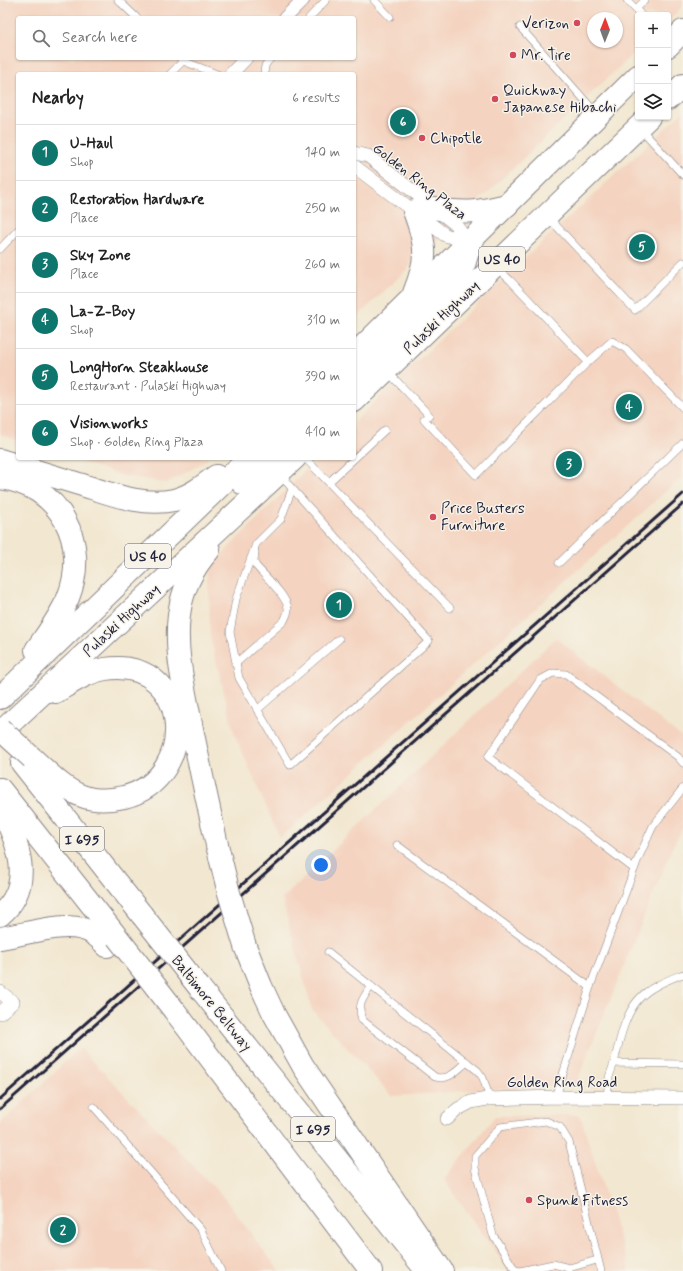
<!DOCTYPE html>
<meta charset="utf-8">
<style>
body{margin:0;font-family:Mynerve,sans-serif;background:#f6f6f6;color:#222}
.controls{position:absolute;right:12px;top:12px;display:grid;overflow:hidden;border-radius:4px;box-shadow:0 1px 3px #0004}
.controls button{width:36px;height:36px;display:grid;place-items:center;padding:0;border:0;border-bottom:1px solid #e0e0e0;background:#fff;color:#222;font:20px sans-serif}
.compass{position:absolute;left:587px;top:12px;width:36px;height:36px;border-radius:50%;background:#fff;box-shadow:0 1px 3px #0004;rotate:1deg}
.you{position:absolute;left:321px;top:865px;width:14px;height:14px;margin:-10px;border:3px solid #fff;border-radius:50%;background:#1a73e8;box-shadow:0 0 0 6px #1a73e833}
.badge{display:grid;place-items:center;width:26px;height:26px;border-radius:50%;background:#0f766e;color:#fff;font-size:13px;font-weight:700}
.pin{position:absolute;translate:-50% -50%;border:2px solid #fff;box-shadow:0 1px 4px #0006}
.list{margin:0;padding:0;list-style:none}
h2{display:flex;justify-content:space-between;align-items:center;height:52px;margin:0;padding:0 16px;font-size:17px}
h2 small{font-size:13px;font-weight:400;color:#767676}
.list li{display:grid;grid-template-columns:26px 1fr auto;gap:12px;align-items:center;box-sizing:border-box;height:56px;padding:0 16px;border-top:1px solid #e0e0e0}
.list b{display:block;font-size:15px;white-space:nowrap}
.list p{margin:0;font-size:13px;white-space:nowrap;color:#767676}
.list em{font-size:13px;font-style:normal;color:#767676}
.icon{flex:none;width:22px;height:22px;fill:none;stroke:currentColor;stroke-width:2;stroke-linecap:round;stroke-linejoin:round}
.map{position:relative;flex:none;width:683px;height:1271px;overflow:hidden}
.search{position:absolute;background:#fff;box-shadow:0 1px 3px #0004;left:16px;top:16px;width:340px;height:44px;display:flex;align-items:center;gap:10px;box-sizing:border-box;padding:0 14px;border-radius:4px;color:#767676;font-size:15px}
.panel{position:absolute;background:#fff;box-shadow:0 1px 3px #0004;left:16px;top:72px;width:340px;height:388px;border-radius:4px}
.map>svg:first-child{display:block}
.built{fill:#f4d3c0;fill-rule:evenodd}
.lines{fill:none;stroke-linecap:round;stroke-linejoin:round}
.lane-casing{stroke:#8a8486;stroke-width:8}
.street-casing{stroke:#8a8486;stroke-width:14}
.highway-casing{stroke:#8a8486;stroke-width:24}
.lane{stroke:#fff;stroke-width:7}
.street{stroke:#fff;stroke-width:13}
.highway{stroke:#fff;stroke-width:22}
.rail{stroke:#22223b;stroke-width:3}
.highway-bridge-casing{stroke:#8a8486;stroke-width:24;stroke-linecap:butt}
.highway-bridge{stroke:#fff;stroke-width:22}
.poi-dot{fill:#d1495b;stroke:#f7f3e8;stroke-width:1.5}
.labels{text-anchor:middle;stroke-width:3;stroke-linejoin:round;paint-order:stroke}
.shield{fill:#f7f3e8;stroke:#62616f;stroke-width:1}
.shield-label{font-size:14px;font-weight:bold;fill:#22223b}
.poi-label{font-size:15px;fill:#22223b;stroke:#f7f3e8;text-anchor:start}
.street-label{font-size:15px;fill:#22223b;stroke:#f7f3e8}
</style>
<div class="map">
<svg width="683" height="1271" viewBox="0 0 683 1271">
<rect width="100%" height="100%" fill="#f7f3e8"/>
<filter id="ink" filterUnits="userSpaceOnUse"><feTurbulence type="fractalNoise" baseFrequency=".025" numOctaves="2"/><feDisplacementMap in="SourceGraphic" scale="8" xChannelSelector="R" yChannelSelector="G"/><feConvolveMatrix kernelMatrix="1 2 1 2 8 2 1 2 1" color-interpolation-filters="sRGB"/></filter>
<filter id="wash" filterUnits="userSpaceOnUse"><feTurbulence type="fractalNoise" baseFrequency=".012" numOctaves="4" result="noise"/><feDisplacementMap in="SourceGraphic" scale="16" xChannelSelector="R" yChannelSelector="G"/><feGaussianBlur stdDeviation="0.9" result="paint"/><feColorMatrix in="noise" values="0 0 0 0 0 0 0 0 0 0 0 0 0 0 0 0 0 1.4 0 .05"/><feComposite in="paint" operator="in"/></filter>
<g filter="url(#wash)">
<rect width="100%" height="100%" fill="#f2e7d0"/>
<!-- built -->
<g class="built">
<path d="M0,0H683V6L668,20V15H638V49L354,320V74H18V441L0,434ZM18,18H354V58H18ZM593,18H617V42H593Z"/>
<path d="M683,112V476L280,838L235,736L210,636L209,581L213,563L318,458H354V422L530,253Z"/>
<path d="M70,458H209L203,463L166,483L121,475Z"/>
<path d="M556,638L683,738V828L672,848L576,1084L392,1096L312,1010L282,899Z"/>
<path d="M80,1048L225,1199L279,1271H0V1124Z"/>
<path d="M580,1115L630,1271H509L444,1180L495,1116Z"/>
</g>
</g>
<g filter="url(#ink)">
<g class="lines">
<defs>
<g id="lane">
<path d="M118,0L137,18"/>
<path d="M374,0L390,17"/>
<path d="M627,0L641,15"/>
<path d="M636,9L645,0"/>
<path d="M309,18L326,0"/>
<path d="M520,27L596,113"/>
<path d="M180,58L183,61L217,74"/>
<path d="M170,74L183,61"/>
<path d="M265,74C263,67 266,63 271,58"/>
<path d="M640,128L683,175"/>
<path d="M548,217L635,310L683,262"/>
<path d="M473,246L511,281L588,362L612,341L626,349L683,408"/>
<path d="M0,249L18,230"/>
<path d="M388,372L429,415L424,419L476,475L588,362"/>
<path d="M305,458L450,608"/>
<path d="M280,475L429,641L290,765L239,678L230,632L236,599L256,544L281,519L292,489"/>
<path d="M329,482L385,430"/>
<path d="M559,563L683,443"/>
<path d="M235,664L284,621C286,617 288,613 288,609C288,597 264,575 256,566L254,562L255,552"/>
<path d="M257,710L339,639"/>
<path d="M397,845L590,987"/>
<path d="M634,869L488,757L540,680L553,673L566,674L678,757L683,763"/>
<path d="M328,952L478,1071L483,1078L490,1099"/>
<path d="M371,986C363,998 357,1005 362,1020L435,1077C449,1081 456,1071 467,1062"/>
<path d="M614,1063C619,1043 624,1016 638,1000C649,987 668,980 683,974"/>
<path d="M556,1097L590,987L638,859L653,826L683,788"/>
<path d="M607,1098L609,1077L614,1063L683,1064"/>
<path d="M94,1107L201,1230L221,1271"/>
<path d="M569,1268L553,1264L520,1271L515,1270L493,1235L475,1168V1156L500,1127L546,1121L560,1127L569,1142L601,1271"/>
<path d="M569,1271V1268L597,1260"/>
</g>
<g id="street">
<path d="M285,18L303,0"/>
<path d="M231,74L246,58"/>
<path d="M354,153L368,156L455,224L468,242"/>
<path d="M354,166L445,235L468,242"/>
<path d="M0,992L13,1002L0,1013"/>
<path d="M447,1119L458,1109L471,1102L487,1099L556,1097L683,1098"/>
</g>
<g id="highway">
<path d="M668,46L683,31"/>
<path d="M668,99L683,85"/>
<path d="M434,208C463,214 479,212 507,205"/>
<path d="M414,211C427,246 428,258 414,293"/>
<path d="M354,355L638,76"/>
<path d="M354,375L458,275C466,265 468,255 468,242"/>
<path d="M354,401L649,117"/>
<path d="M0,460C26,468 53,476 79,484C109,493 142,507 174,500C190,496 203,486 216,476"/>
<path d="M0,478C60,485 90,543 68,598C60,617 47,634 36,650"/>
<path d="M242,483L268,458"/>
<path d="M209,550C192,569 182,590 179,615C175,647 182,678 188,709C197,754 207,800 217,845"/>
<path d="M0,698L249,458"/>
<path d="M0,733L295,458"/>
<path d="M32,758C47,771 63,789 82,796C95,801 111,800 124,797C201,778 191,656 105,669C87,672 71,683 56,692"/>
<path d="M22,763L142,915"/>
<path d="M0,789L117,937"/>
<path d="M0,807C18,841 36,885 0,915"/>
<path d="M0,938C26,935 72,917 95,935C100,938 103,942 107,946"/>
<path d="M245,946L261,986L274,1014L303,1066L442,1271"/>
<path d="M199,987L422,1265"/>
<path d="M174,1010L371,1271"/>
</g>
</defs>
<!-- lane casing -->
<use href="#lane" class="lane-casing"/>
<!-- street casing -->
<use href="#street" class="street-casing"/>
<!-- highway casing -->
<use href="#highway" class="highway-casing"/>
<!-- lane -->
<use href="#lane" class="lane"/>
<!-- street -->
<use href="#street" class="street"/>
<!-- highway -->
<use href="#highway" class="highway"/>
<!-- rail -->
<g class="rail">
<path d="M0,1099L683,494"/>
<path d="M0,1109L683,504"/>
</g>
<defs>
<g id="highway-bridge">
<path d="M0,729L32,758"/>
<path d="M217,845L229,893L245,946"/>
<path d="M142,915L199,987"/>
<path d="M117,937L174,1010"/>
</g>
</defs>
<!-- highway-bridge casing -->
<use href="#highway-bridge" class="highway-bridge-casing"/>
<!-- highway-bridge -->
<use href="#highway-bridge" class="highway-bridge"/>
</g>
</g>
<!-- markers -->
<g class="poi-dot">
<circle cx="577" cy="23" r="4"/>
<circle cx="513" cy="55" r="4"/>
<circle cx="495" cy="99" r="4"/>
<circle cx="422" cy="138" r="4"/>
<circle cx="433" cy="517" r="4"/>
<circle cx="529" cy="1200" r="4"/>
</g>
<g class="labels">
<!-- shield labels -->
<g class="shield">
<rect x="479" y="247" width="46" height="24" rx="3"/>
<rect x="125" y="544" width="46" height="24" rx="3"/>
<rect x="60" y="827" width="44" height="24" rx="3"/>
<rect x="291" y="1117" width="44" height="24" rx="3"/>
</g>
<g class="shield-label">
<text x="502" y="264">US 40</text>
<text x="148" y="561">US 40</text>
<text x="82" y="844">I 695</text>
<text x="313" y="1134">I 695</text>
</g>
<!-- poi labels -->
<g class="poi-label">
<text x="569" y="28" text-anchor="end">Verizon</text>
<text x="521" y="60">Mr. Tire</text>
<text x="503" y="95">Quickway<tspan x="503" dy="17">Japanese Hibachi</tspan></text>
<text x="430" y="143">Chipotle</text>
<text x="441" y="513">Price Busters<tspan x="441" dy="17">Furniture</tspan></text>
<text x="537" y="1205">Spunk Fitness</text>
</g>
<!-- street labels -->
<g class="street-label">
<text transform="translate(420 181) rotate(38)" y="5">Golden Ring Plaza</text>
<text transform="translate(441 317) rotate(-44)" y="5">Pulaski Highway</text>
<text transform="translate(121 620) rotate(-43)" y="5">Pulaski Highway</text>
<text transform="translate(212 1003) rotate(51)" y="5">Baltimore Beltway</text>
<text x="562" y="1087">Golden Ring Road</text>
</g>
</g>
</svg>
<div class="controls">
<button>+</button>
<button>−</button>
<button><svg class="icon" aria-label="layers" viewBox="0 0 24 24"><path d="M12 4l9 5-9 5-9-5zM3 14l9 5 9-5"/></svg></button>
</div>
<svg class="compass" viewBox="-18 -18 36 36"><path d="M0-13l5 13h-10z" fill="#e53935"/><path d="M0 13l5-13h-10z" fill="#767676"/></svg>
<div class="you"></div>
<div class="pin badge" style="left:339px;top:605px">1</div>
<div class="pin badge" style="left:63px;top:1230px">2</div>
<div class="pin badge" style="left:569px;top:464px">3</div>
<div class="pin badge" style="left:629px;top:407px">4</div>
<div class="pin badge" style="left:642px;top:247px">5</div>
<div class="pin badge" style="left:403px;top:122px">6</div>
<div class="search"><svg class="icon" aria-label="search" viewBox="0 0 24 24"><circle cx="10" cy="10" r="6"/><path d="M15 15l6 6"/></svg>Search here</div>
<section class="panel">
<h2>Nearby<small>6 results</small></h2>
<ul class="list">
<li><span class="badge">1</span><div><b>U-Haul</b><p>Shop</p></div><em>140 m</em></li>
<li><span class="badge">2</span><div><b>Restoration Hardware</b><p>Place</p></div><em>250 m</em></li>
<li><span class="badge">3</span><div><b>Sky Zone</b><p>Place</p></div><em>260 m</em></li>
<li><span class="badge">4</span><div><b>La-Z-Boy</b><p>Shop</p></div><em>310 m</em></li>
<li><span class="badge">5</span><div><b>LongHorn Steakhouse</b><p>Restaurant · Pulaski Highway</p></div><em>390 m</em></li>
<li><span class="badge">6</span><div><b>Visionworks</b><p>Shop · Golden Ring Plaza</p></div><em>410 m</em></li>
</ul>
</section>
</div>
